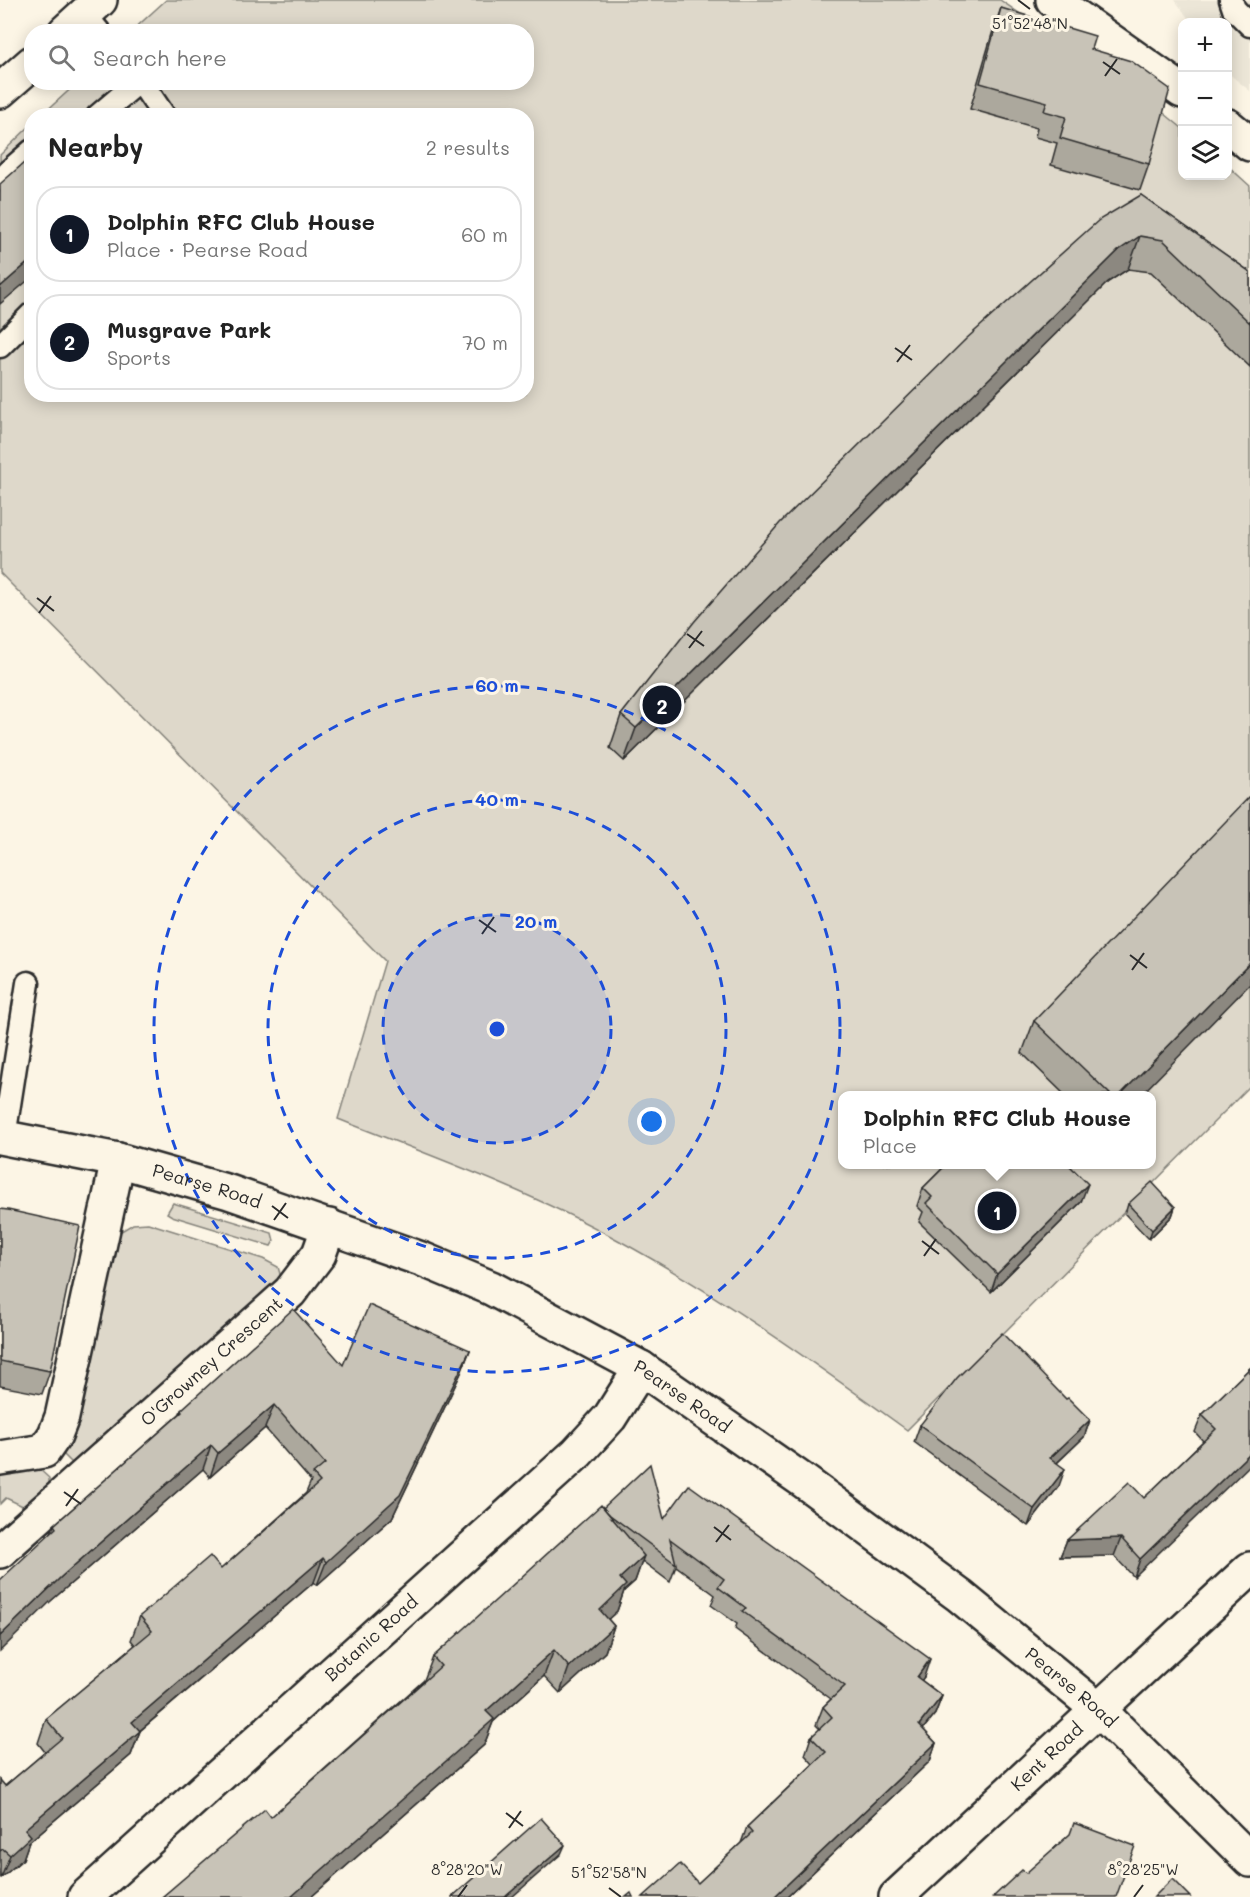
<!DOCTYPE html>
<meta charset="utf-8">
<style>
body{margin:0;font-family:Mali,sans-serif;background:#f2f2f2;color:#222}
.controls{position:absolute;right:18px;top:18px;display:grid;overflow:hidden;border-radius:12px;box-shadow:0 3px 15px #0003}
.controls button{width:54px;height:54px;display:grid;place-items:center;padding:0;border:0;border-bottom:2px solid #e0e0e0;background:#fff;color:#222;font:30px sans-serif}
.you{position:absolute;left:652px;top:1122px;width:21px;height:21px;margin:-15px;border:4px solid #fff;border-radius:50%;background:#1a73e8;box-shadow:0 0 0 9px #1a73e833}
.badge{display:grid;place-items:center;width:39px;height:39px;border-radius:50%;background:#111827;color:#fff;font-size:20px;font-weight:700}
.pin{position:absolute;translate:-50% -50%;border:3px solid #fff;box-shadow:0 2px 6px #0006}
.popup{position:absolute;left:838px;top:1091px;width:318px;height:78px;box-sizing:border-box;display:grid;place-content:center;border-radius:12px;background:#fff;filter:drop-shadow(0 2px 4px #0005);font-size:20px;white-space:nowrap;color:#767676}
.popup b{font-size:22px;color:#222}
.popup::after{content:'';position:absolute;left:50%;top:100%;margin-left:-12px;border:12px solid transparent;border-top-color:#fff}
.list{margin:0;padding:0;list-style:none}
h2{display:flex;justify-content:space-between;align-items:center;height:78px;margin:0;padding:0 24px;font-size:26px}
h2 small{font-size:20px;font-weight:400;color:#767676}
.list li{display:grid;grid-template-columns:39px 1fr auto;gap:18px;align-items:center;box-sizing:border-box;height:96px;margin:0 12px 12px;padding:0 12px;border:2px solid #e0e0e0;border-radius:24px}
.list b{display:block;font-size:22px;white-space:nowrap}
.list p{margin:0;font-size:20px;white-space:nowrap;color:#767676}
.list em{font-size:20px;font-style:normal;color:#767676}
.icon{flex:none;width:33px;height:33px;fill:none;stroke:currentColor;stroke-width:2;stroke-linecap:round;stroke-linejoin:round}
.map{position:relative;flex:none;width:1250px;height:1897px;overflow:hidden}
.search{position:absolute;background:#fff;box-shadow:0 3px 15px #0003;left:24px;top:24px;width:510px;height:66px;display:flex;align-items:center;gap:15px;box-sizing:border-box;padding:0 21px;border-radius:24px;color:#767676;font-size:22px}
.panel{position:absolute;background:#fff;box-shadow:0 3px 15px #0003;left:24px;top:108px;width:510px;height:294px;border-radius:24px}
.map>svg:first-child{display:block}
.built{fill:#ece6d7}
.green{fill:#ded8ca;stroke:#84827a;stroke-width:1.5;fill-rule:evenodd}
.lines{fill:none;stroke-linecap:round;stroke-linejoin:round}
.lane-casing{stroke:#2b2b2b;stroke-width:27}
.street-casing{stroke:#2b2b2b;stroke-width:38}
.secondary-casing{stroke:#2b2b2b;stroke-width:38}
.lane{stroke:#fcf5e5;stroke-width:22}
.street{stroke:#fcf5e5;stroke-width:33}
.secondary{stroke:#fcf5e5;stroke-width:33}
.wall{fill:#aca89d;stroke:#2b2b2b;stroke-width:1.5}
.shaded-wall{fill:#8c8880;stroke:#2b2b2b;stroke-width:1.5}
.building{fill:#c8c3b7;stroke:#2b2b2b;stroke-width:1.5}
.ticks{fill:none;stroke:#2b2b2b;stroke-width:2}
.ring{fill:none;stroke:#1d4ed8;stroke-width:3;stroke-dasharray:10 8}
.labels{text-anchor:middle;stroke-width:6;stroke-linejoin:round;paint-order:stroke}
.street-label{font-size:18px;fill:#2b2b2b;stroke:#fcf5e5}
.ticks-label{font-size:15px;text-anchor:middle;fill:#2b2b2b;stroke:#fcf5e5;stroke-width:6;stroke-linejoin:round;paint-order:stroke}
.centre{fill:#1d4ed8;stroke:#fcf5e5;stroke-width:3}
.ring-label{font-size:18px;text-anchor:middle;font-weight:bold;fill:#1d4ed8;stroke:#fcf5e5;stroke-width:6;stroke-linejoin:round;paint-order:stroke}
</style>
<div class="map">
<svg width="1250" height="1897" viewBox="0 0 1250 1897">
<rect width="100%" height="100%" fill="#fcf5e5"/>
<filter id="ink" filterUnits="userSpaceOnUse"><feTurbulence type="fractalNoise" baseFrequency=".0167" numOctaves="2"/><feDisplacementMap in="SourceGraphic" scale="12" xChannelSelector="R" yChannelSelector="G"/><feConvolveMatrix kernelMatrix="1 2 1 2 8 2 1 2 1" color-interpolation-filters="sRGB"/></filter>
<g filter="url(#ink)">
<!-- built -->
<path class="built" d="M1175,0H1250V91L1228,73V22H1191Z"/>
<!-- green -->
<g class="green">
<path d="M166,0H1000L1165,114L1182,128V176H1228V166L1250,186V1086L907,1430C813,1362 719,1295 618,1240C529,1191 432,1156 338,1119L385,961L0,573V155L31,125L32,394H526V116L42,115L77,83L526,82V32L132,31ZM842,1096H1152V1164H842Z"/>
<path d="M173,1203L272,1233L274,1241L271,1246L264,1244L172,1216L167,1213Z"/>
<path d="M148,1223L263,1259L278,1267L283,1284L78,1463L71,1462L64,1455L66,1445L118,1233L133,1224Z"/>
<path d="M0,1468H38L49,1478V1489L31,1510L6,1498L0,1504Z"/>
</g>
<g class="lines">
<defs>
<g id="lane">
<path d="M1231,0L1234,9L1250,25"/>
<path d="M84,14L99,32"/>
<path d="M141,82L164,116"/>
<path d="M98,116L138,82"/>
<path d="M0,179L32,151"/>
<path d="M0,346L32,314"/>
<path d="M4,1137L28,983"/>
</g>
<g id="street">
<path d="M0,1458L44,1451L55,1435L62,1417L118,1160"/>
<path id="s1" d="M0,1551L290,1292L319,1254L329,1226"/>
<path id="s2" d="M85,1897L577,1453L610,1417L641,1368"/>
<path id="s3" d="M896,1897L1250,1569"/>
</g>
<g id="secondary">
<path d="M1053,0L1182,91"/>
<path d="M65,32L100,0"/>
<path d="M0,91L32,63"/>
<path d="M1228,126L1250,144"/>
<path id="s4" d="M0,1137L118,1160L229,1192L424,1260L491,1288L641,1368L805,1482L960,1596L1099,1710L1250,1860"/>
</g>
</defs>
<!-- lane casing -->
<use href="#lane" class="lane-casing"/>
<!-- street casing -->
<use href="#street" class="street-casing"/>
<!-- secondary casing -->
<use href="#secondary" class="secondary-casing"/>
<!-- lane -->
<use href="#lane" class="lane"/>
<!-- street -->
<use href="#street" class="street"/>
<!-- secondary -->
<use href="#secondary" class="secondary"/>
</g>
<!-- wall -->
<g class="wall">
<path d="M1001,8L1091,49L1149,164L1140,190L1051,165L1057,143L1035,137L1037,128L970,109L992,34Z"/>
<path d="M1141,195L1250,272V367L1151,272L1128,269L1108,282L624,761L610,748L621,715Z"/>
<path d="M1034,1021L1141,1095H1065L1022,1053Z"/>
<path d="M947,1164H1069L1081,1202L991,1292L919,1222L923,1212L917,1206L923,1188Z"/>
<path d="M1128,1204L1175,1207L1172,1216L1149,1239L1125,1214Z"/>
<path d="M0,1209L50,1371L42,1394L0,1386Z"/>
<path d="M470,1350L461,1373L392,1518L317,1585L314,1582L140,1731L131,1755L29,1842L23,1859L1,1878L0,1877V1780L5,1786L45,1752L38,1743L46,1719L135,1645L131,1640L140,1616L221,1569L306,1493L311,1481L265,1428L210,1477L203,1469L52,1600L51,1533L54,1525L179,1416L181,1410L343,1365Z"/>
<path d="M1250,1368L1134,1577L1114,1556L1060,1557L1067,1540L1144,1498L1203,1441L1195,1432L1202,1415Z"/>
<path d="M1066,1399L1090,1420L1084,1437L1057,1463L1059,1486L1028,1526L914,1442L920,1425Z"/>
<path d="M603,1508L664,1519L924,1677L921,1680L942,1696L935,1714L923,1729L936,1743L930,1761L787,1897H643L698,1883L741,1843L747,1827L813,1764L805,1755L811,1737L820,1729L816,1725L823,1707L831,1699L735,1629L737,1624L711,1605L715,1595L676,1566L670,1582L642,1561L635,1581L624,1591L617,1611L608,1619L614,1626L605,1652L560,1693L544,1676L493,1722L484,1745L311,1897H162L271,1817L424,1680L433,1657Z"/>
</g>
<!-- shaded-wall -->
<g class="shaded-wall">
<path d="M1140,236L1128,269L1108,282L624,761L636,728L1119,250Z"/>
<path d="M32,259V277L0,304V287Z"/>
<path d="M1250,963V984L1141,1095H1120Z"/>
<path d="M1088,1184L1081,1202L991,1292L997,1274Z"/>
<path d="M1175,1207L1172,1216L1149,1239L1152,1230Z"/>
<path d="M470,1350L461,1373L392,1518L317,1585L326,1562Z"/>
<path d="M274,1405L265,1428L210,1477L218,1453Z"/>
<path d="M1090,1420L1084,1437L1044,1475L1050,1458Z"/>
<path d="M211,1445L203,1469L52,1600L0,1651V1636L61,1577Z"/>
<path d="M1250,1453V1465L1134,1577L1140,1559Z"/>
<path d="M1065,1469L1059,1486L1028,1526L1034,1509Z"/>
<path d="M1121,1538L1114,1556L1060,1557L1067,1540Z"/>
<path d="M644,1556L635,1581L624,1591L617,1611L591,1635L600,1610L620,1578Z"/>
<path d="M323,1558L314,1582L123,1745L132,1722Z"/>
<path d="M614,1626L605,1652L560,1693L569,1667Z"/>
<path d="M554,1650L544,1676L493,1722L484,1745L311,1897H291L486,1711Z"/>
<path d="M930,1659L924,1677L911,1695L917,1677Z"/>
<path d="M942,1696L935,1714L912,1743L919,1725Z"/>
<path d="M140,1731L131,1755L29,1842L23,1859L1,1878L10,1855L25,1829Z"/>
<path d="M936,1743L930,1761L787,1897H774Z"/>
<path d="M565,1845L561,1854L512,1897H505Z"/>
</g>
<!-- building -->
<g class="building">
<path d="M1001,8L1095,36L1091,49L1131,61L1170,89L1149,164L1060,138L1066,117L1044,111L1047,102L980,83Z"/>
<path d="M32,156V259L0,287V184Z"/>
<path d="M1141,195L1250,272V323L1163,240L1140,236L1119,250L636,728L621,715L694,622L780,523L966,339L1099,220Z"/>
<path d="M1250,796V963L1120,1095H1111L1034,1021Z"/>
<path d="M947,1164H1068L1088,1184L997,1274L926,1203L932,1197L923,1188Z"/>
<path d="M1152,1182L1175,1207L1152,1230L1128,1204Z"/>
<path d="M0,1209L8,1210L80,1226L50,1371L0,1361Z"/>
<path d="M369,1305L470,1350L400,1495L326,1562L323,1558L132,1722L140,1731L25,1829L31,1836L10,1855L3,1849L0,1851V1780L5,1786L62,1738L46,1719L152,1631L140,1616L210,1556L221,1569L320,1482L313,1474L325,1464L274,1405L218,1453L211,1445L61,1577L0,1636V1580L56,1528L54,1525L182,1412L181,1410L293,1309L343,1365Z"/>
<path d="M1002,1333L1066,1399L1068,1398L1090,1420L1050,1458L1065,1469L1034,1509L920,1425L957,1378Z"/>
<path d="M1250,1368V1453L1140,1559L1121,1538L1067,1540L1129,1482L1144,1498L1216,1429L1202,1415Z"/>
<path d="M650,1464L664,1519L689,1485L930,1659L917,1677L942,1696L919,1725L936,1743L774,1897H643L680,1864L698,1883L752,1833L747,1827L826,1752L811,1737L832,1717L823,1707L845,1686L742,1611L746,1608L718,1587L724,1579L670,1539L676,1564L610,1515L603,1508Z"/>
<path d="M601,1505L644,1556L620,1578L626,1585L600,1610L614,1626L569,1667L554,1650L486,1711L494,1719L291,1897H162L265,1809L271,1817L330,1765L441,1666L433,1657Z"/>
<path d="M541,1818L565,1845L505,1897H452Z"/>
<path d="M1074,1823L1135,1846L1116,1897H993L1022,1870L1026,1873L1070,1834Z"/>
<path d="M1172,1879L1190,1897H1154Z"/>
<path d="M631,1893L633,1897H626Z"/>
</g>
</g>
<!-- ticks -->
<path class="ticks" d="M1018,0L1030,9M1103,62L1120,74M1105,76L1117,59M895,348L912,360M897,362L910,345M37,598L54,611M39,613L51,596M687,634L704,646M689,648L702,631M479,920L496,932M482,934L494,917M1130,955L1147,968M1132,970L1144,953M272,1206L288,1218M274,1220L286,1203M922,1241L939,1254M924,1256L936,1239M64,1492L81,1504M66,1506L78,1489M714,1527L731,1540M716,1542L729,1525M506,1813L523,1826M509,1828L521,1811M609,1888L621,1897M458,1897L467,1885M1134,1897L1143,1885"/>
<!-- distance rings -->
<circle cx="497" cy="1029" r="114" fill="#1d4ed8" fill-opacity=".12"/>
<g class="ring">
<circle cx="497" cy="1029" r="114"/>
<circle cx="497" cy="1029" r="229"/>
<circle cx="497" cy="1029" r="343"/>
</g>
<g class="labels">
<!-- street labels -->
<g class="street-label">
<text dy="6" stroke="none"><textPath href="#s4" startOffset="213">Pearse Road</textPath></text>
<text dy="6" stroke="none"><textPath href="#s1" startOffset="284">O'Growney Crescent</textPath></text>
<text dy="6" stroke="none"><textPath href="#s4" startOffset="735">Pearse Road</textPath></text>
<text dy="6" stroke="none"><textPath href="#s2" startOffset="386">Botanic Road</textPath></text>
<text dy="6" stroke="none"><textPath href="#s4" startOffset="1221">Pearse Road</textPath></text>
<text dy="6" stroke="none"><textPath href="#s3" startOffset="206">Kent Road</textPath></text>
</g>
</g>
<g class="ticks-label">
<text x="1030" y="29">51°52'48"N</text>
<text x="467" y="1875">8°28'20"W</text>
<text x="1143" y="1875">8°28'25"W</text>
<text x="609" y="1878">51°52'58"N</text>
</g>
<circle cx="497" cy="1029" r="9" class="centre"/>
<g class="ring-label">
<text x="497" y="692">60 m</text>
<text x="497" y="806">40 m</text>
<text x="536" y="928">20 m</text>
</g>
</svg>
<div class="controls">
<button>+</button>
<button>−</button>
<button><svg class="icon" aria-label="layers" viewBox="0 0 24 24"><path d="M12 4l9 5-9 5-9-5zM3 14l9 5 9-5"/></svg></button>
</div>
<div class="you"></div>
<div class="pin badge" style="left:997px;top:1211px">1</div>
<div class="popup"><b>Dolphin RFC Club House</b>Place</div>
<div class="pin badge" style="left:662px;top:705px">2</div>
<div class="search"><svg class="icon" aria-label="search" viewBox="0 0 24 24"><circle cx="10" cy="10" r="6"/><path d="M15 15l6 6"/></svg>Search here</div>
<section class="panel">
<h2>Nearby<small>2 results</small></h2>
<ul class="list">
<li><span class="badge">1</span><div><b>Dolphin RFC Club House</b><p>Place · Pearse Road</p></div><em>60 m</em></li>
<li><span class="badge">2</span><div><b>Musgrave Park</b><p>Sports</p></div><em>70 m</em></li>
</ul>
</section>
</div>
